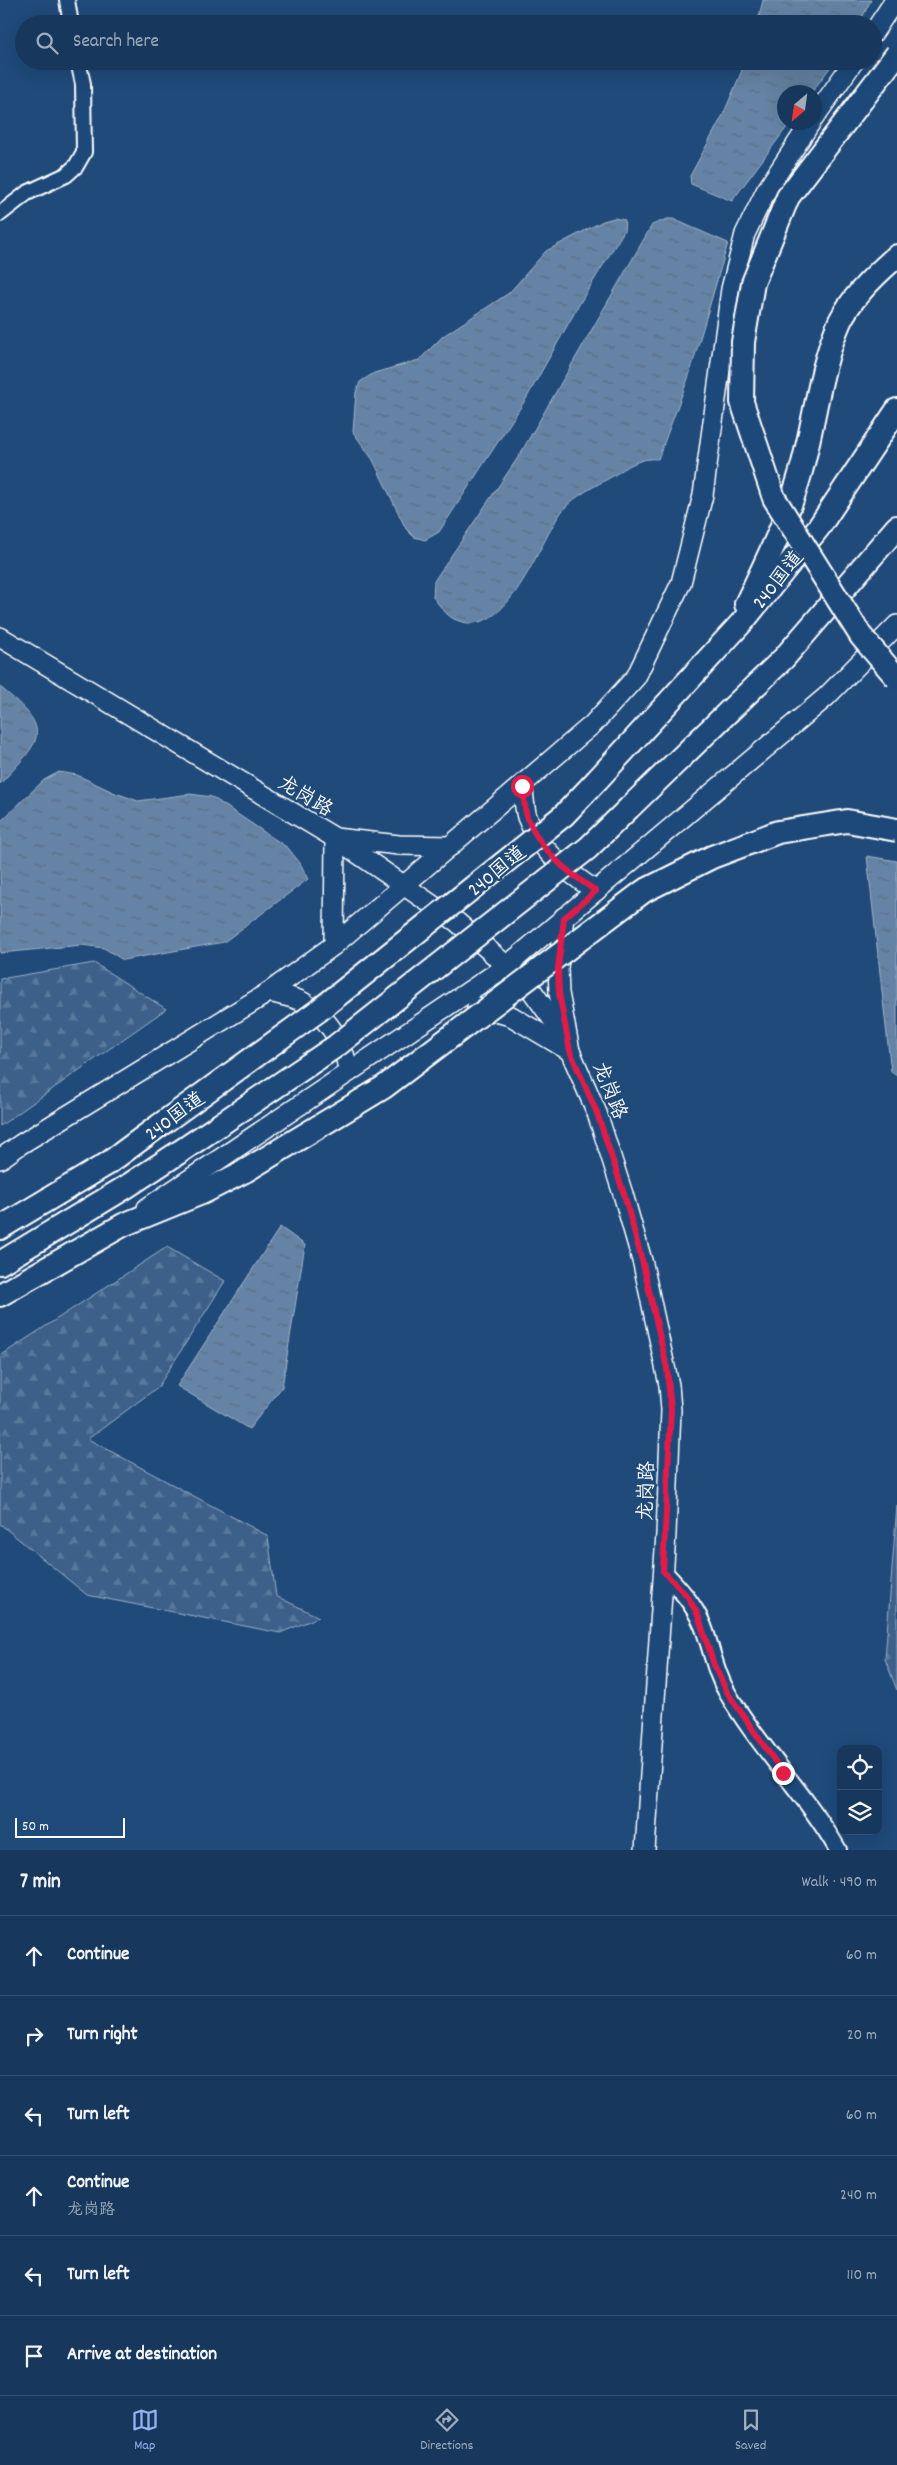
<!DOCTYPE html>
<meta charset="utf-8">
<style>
body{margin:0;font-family:Dekko,"LXGW WenKai TC",sans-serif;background:#244365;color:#f1f3f6}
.controls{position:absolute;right:15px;bottom:15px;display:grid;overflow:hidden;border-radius:10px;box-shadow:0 5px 20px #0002}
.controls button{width:45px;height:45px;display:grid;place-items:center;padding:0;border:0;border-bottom:1px solid #365272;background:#17385c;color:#f1f3f6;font:25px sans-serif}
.compass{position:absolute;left:777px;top:85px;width:45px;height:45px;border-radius:50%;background:#17385c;box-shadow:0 5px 20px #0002;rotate:209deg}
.scale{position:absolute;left:15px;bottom:12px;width:110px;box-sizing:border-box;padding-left:5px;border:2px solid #fff;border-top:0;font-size:14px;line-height:18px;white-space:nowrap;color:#fff;-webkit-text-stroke:4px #1f4a7a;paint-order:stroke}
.stop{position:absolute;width:15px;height:15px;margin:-11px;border:4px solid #e11d48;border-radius:50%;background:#fff}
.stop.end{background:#e11d48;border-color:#fff;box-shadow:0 1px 5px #0008}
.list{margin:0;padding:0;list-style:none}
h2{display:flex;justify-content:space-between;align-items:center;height:65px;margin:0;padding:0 20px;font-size:21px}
h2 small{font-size:16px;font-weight:400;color:#9eacbb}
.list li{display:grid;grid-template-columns:32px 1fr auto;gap:15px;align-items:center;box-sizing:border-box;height:80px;padding:0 20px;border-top:1px solid #365272}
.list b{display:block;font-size:19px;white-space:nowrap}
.list p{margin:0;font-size:16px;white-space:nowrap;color:#9eacbb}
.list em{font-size:16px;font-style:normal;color:#9eacbb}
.icon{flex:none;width:28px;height:28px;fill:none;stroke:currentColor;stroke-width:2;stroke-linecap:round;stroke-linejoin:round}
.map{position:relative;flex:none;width:897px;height:1850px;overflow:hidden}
.search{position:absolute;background:#17385c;box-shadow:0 5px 20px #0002;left:15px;right:15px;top:15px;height:55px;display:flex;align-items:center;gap:12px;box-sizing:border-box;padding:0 18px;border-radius:28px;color:#9eacbb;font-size:19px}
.sheet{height:545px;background:#17385c}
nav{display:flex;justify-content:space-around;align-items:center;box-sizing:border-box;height:70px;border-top:1px solid #365272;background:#17385c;font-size:14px;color:#9eacbb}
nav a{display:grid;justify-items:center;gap:2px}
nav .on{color:#95b2f1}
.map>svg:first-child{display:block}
.forest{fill:url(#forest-firs);stroke:#9eb0c5}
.water{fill:url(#water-ripples);stroke:#a3b5c8}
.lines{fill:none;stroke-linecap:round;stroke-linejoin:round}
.minor-casing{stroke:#fff;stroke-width:18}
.tertiary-casing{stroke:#fff;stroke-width:20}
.secondary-casing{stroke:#fff;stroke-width:22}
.trunk-casing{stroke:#fff;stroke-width:26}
.minor{stroke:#1f4a7a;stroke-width:14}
.tertiary{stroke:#1f4a7a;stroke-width:16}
.secondary{stroke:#1f4a7a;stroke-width:19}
.trunk{stroke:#1f4a7a;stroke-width:22}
.trunk-bridge-casing{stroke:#fff;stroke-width:26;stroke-linecap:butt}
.trunk-bridge{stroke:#1f4a7a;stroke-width:22}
.route{stroke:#e11d48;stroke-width:6}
.labels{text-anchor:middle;stroke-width:5;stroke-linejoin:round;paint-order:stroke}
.street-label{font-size:20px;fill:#fff;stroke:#1f4a7a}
</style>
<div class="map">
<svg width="897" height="1850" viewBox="0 0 897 1850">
<defs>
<pattern id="forest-firs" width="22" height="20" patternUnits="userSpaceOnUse" patternTransform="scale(1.25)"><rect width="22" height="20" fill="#3c618b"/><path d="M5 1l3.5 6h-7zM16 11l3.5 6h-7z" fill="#59799c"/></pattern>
<pattern id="water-ripples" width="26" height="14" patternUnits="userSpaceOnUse" patternTransform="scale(1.25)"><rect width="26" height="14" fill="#6583a4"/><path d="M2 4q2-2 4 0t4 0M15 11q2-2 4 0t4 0" fill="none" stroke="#5b6d81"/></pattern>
</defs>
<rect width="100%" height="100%" fill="#1f4a7a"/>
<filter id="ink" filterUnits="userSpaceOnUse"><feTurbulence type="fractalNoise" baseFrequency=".02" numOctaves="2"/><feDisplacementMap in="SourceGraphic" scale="10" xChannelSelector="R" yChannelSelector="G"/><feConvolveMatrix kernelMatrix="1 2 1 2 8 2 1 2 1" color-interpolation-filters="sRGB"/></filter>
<g filter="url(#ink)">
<!-- forest -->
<g class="forest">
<path d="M94,963L166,1009L0,1126V979Z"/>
<path d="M167,1247L225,1281L158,1387L88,1439L268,1536L276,1596L319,1617L280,1633L87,1595L0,1524V1356Z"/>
<path d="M897,1505V1690L885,1659Z"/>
</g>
<!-- water -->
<g class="water">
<path d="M763,0H871L859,24H757Z"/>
<path d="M746,61H835L812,92H784V122L790,123L732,201L691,184L690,176L723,115Z"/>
<path d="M614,218L625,220L624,231L580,303L526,399L439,532L425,540L414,537L406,529L373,460L353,432L356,392L360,382L374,373L419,360L443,336L509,293L546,251L603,221Z"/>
<path d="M667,219H673L728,243L689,376L658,459C640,457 627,467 613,476C596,486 575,495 563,510C539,540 508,645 454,619C446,615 439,605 433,597L434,581L519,456L652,225Z"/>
<path d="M0,687C55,731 42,739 0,784Z"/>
<path d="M59,772L77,775L113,792L138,801L190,794L212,797L288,848L300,863L308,879L224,942L123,960L104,948L82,945L0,953V822L44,780Z"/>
<path d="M867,856L897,861V1076L891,1072Z"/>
<path d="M280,1227L305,1245L282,1387L249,1429L177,1386Z"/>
</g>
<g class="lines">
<defs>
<g id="minor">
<path d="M67,0L71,24"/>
<path d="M0,214L27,193L66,175L76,166L84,152L83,84L78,61"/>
</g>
<path id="tertiary" d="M663,1571C679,1588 694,1604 703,1626C712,1649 715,1673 728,1694C760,1749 807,1795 838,1850"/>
<g id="secondary">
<path d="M873,33L895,0"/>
<path d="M814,118L854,61"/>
<path d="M0,637L335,838L457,922L527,984L553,1020L570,1051L597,1113L623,1194L643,1264L669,1385L671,1410L666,1534L645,1850"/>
<path d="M522,785C524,795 524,807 527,817C540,851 567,872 596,891"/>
<path d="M334,945L335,838L399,845L451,846"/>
<path d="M269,992C279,995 294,997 303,1002C329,1018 343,1043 349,1072"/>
<path d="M477,1007L511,1016L570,1051L559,993L558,968L564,917"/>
<path d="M0,1159L21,1144L269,992L334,945L593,724L636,677L681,583L703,495L731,289L745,234L766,191L811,122"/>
<path d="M147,1208L508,965L826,697L897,625"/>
</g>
<g id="trunk">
<path d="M746,604C767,560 788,518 801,471C815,421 819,369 840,321C852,297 877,273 897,256"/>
<path d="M598,779L744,620L819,527L897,410"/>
<path d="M629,808L784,658L897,527"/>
<path d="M0,1228L107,1164L160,1125"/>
<path d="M0,1263L126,1187L181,1151"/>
<path d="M0,1295L123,1225L204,1192L245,1171"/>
</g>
</defs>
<!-- minor casing -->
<use href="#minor" class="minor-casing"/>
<!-- tertiary casing -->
<use href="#tertiary" class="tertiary-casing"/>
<!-- secondary casing -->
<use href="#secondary" class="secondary-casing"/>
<!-- trunk casing -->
<use href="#trunk" class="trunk-casing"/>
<!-- minor -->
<use href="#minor" class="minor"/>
<!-- tertiary -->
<use href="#tertiary" class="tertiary"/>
<!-- secondary -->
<use href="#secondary" class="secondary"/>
<!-- trunk -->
<use href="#trunk" class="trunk"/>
<defs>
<g id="trunk-bridge">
<path d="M897,54L788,197L753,283L743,342L742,402L774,498L861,636L897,678"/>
<path d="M160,1125L318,1011L564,815L598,779"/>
<path d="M181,1151L336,1046L588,848L629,808"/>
<path d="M245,1171L384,1087L644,891L712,857L778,832L847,821L897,830"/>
</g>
</defs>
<!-- trunk-bridge casing -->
<use href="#trunk-bridge" class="trunk-bridge-casing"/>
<!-- trunk-bridge -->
<use href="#trunk-bridge" class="trunk-bridge"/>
</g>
</g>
<g class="lines" filter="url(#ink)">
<!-- route -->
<path class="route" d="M522,786C524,795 524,808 527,817C540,851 567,872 596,891L564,918L558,968L559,993L570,1051L597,1113L624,1194L643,1264L667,1368L671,1410L663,1571L688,1597L698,1615L714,1665L727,1692L783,1773"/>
</g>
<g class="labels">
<!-- street labels -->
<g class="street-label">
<text transform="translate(777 579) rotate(-51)" y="7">240国道</text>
<text transform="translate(306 795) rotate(31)" y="7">龙岗路</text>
<text transform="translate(496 870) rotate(-39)" y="7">240国道</text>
<text transform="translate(611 1090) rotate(68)" y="7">龙岗路</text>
<text transform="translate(174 1115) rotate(-36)" y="7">240国道</text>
<text transform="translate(645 1491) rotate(-88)" y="7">龙岗路</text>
</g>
</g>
</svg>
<div class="controls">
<button><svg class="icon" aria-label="locate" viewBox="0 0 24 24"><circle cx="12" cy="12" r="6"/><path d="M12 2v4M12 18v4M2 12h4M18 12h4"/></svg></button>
<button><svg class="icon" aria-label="layers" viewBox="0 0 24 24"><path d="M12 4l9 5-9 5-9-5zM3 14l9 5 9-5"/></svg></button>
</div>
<svg class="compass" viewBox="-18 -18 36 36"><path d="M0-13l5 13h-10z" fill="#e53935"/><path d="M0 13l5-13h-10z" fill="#9eacbb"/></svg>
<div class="scale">50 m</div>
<div class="stop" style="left:522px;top:786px"></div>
<div class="stop end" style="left:783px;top:1773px"></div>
<div class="search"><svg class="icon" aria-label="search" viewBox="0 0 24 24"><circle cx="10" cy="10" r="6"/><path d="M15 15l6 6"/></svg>Search here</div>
</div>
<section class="sheet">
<h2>7 min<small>Walk · 490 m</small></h2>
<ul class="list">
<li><svg class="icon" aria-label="ahead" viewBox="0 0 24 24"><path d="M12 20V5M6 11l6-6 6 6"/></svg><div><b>Continue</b></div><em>60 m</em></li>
<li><svg class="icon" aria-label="right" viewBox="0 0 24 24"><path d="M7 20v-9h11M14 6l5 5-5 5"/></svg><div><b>Turn right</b></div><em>20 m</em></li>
<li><svg class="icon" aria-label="left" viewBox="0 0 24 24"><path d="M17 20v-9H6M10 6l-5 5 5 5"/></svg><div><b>Turn left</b></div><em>60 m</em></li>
<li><svg class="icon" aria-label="ahead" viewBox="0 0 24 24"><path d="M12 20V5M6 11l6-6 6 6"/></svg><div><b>Continue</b><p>龙岗路</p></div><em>240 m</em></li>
<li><svg class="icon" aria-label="left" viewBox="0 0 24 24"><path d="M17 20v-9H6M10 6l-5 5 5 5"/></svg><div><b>Turn left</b></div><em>110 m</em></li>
<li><svg class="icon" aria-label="arrive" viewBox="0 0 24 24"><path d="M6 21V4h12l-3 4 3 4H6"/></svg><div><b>Arrive at destination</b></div></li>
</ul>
</section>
<nav>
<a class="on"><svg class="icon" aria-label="map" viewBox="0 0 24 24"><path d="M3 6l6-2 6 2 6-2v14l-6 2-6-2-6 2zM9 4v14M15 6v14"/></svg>Map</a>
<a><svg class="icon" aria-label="directions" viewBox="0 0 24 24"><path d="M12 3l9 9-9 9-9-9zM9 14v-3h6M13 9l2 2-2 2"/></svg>Directions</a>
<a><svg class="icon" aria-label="saved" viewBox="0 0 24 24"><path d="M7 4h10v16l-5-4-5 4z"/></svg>Saved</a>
</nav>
